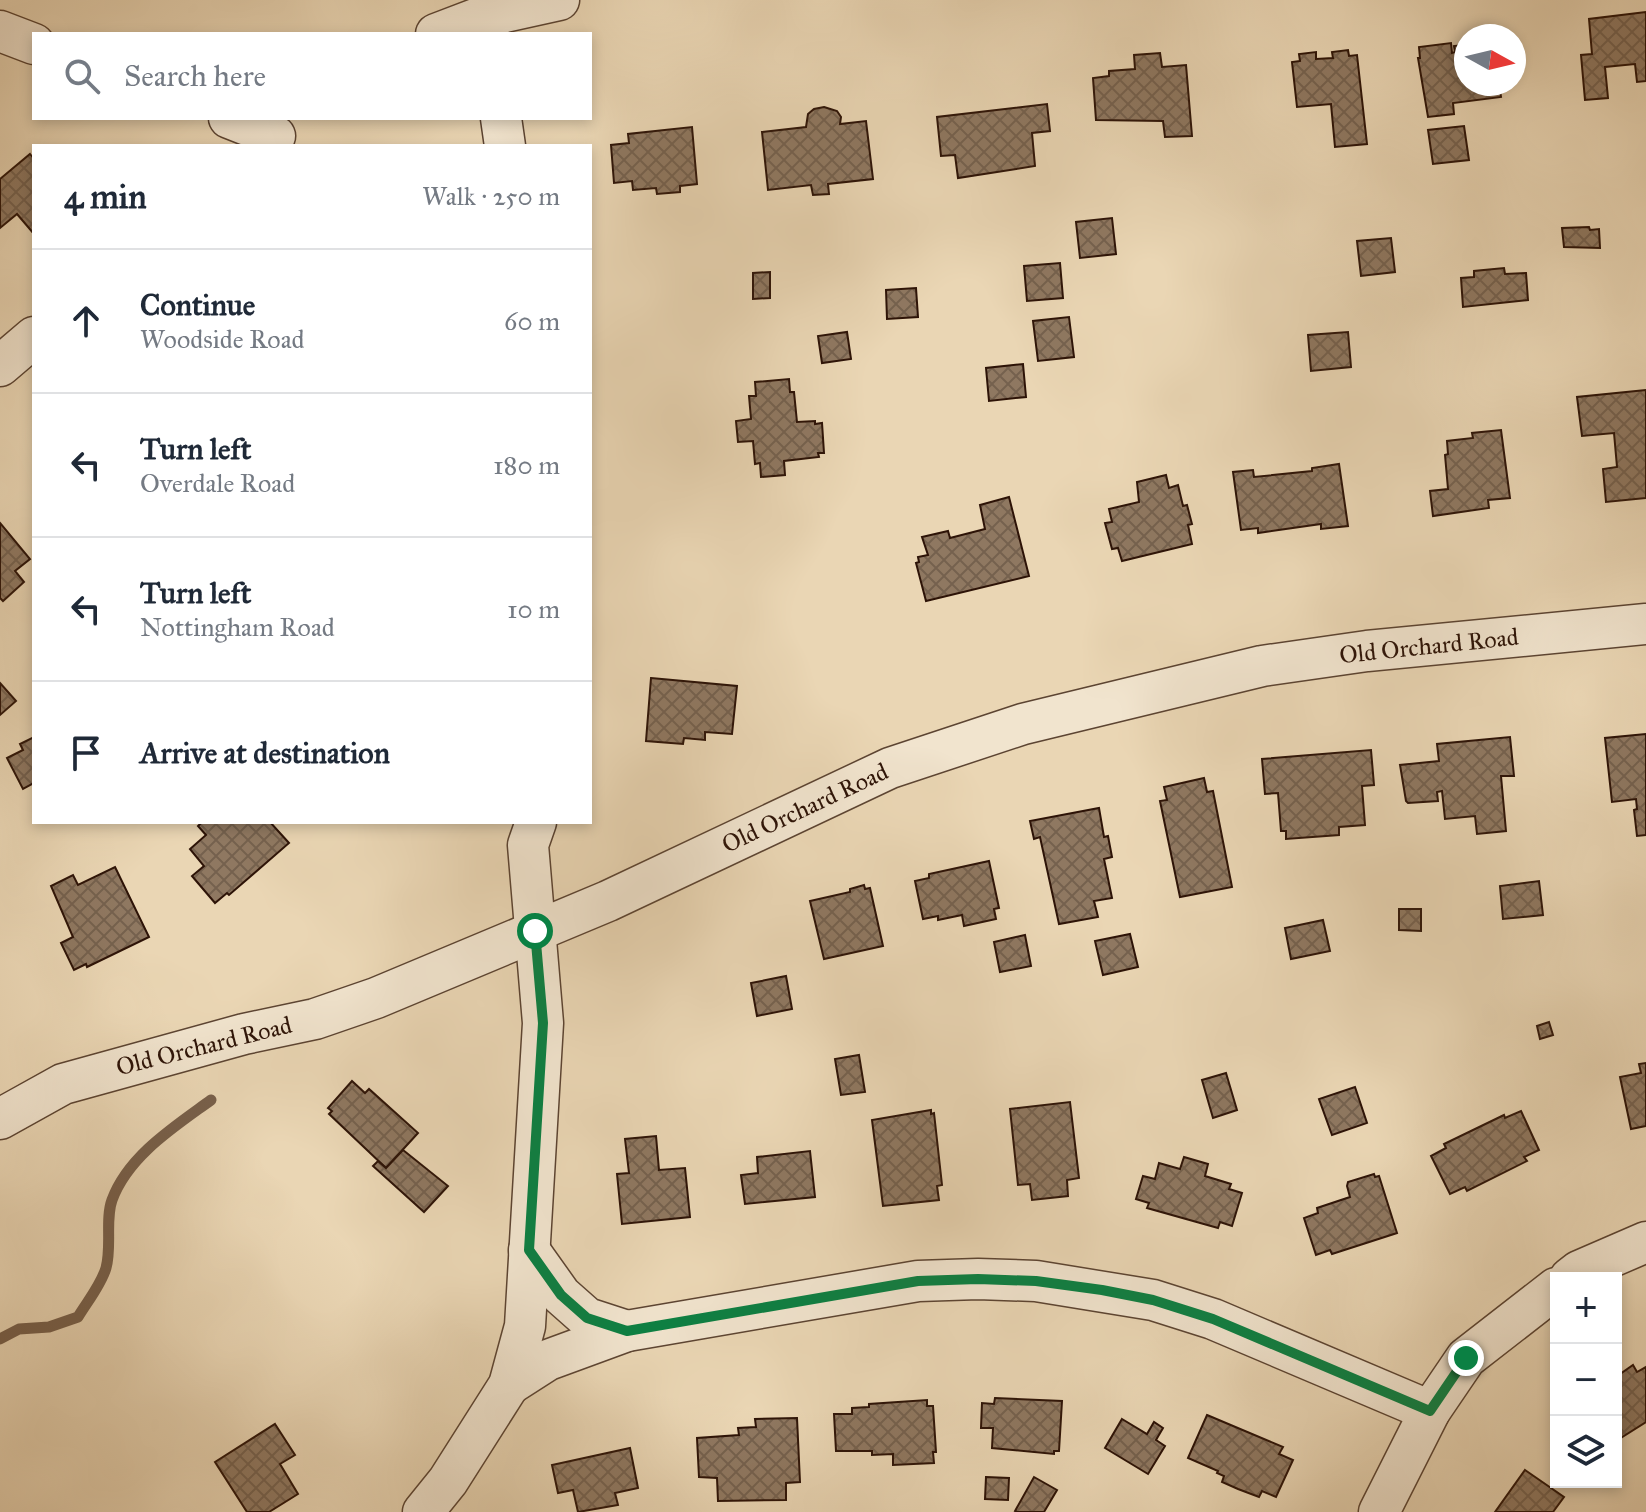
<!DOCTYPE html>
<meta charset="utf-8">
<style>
body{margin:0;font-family:"IM FELL Great Primer",serif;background:#f6f6f7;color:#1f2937}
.controls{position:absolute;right:24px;bottom:24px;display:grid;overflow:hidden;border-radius:0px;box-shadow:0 4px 12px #0003}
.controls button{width:72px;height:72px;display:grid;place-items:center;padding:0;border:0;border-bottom:2px solid #e0e1e3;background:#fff;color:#1f2937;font:40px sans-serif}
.compass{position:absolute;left:1454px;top:24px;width:72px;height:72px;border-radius:50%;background:#fff;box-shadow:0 4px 12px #0003;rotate:98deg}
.stop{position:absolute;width:24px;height:24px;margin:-18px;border:6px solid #0b8043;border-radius:50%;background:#fff}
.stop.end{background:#0b8043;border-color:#fff;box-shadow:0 2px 8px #0008}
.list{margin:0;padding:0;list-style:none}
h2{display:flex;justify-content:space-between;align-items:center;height:104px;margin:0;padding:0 32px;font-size:34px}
h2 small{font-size:26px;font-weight:400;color:#747a83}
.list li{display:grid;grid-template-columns:52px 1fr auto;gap:24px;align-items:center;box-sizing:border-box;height:144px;padding:0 32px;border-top:2px solid #e0e1e3}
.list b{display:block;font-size:30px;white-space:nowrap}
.list p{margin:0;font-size:26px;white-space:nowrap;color:#747a83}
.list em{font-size:26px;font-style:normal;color:#747a83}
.icon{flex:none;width:44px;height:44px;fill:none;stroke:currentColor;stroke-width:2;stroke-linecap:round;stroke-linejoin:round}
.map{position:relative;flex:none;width:1646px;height:1512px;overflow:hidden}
.search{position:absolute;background:#fff;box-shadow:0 4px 12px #0003;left:32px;top:32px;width:560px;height:88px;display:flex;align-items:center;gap:20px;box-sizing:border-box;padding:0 28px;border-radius:0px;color:#747a83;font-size:30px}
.panel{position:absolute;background:#fff;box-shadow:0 4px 12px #0003;left:32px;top:144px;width:560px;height:680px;border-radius:0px}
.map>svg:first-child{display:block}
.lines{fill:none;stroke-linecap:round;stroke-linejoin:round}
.stream{stroke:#78604b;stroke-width:11}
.building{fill:url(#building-cross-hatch);stroke:#2d1307;stroke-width:2}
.minor-casing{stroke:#5c4432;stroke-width:43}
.minor{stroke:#f1e4ce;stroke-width:40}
.route{stroke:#0b8043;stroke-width:10}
.labels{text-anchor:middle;stroke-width:7;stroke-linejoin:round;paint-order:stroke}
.street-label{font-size:24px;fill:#2d1307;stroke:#f1e4ce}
</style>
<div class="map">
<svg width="1646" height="1512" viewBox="0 0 1646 1512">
<defs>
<pattern id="building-cross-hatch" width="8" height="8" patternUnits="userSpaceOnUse" patternTransform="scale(2)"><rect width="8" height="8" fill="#8f7861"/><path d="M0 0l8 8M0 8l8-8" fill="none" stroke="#75614e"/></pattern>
</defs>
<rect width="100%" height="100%" fill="#ead6b4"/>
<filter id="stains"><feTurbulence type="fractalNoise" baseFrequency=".0025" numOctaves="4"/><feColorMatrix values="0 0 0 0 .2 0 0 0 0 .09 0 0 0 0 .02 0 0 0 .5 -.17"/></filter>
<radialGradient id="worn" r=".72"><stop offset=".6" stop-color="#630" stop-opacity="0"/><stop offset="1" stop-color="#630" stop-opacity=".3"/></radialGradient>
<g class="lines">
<!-- stream -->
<path class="stream" d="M0,1339L19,1329L49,1327L78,1317C87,1302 101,1285 106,1268C112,1247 105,1219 112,1200C128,1156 174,1127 211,1100"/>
</g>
<!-- building -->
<g class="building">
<path d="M1646,12V81L1637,82L1635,64L1605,67L1608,98L1585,100L1581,55L1592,54L1589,19Z"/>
<path d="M1451,43L1452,53L1455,52L1454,46L1462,45L1463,54L1466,53V84H1499L1501,97L1453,103L1454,114L1428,117L1418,58H1420L1419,47Z"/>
<path d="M1348,50L1349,56L1357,55L1367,144L1335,147L1331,104L1297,107L1292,62L1300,61L1299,54L1316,52V59L1333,58L1332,52Z"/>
<path d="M1160,53L1162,67L1186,65L1192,136L1165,137L1163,121L1096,120L1093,78L1109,76V71L1135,69L1134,55Z"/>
<path d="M1047,104L1050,131L1032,133L1035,166L958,178L955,155L941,156L937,117Z"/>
<path d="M824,107L837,111L841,117L840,124L866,121L873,179L828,184L829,194L813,195L811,185L768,190L762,132L806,127L808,114L814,109Z"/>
<path d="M1464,126L1469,160L1433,164L1428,130Z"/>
<path d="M692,127L697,184L680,186V192L657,194L656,188L633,190L632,181L614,183L611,145L629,143L628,134Z"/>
<path d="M30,154L34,159V234L17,214L0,228V179Z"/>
<path d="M1112,218L1116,254L1080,258L1076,222Z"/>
<path d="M1589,227L1590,230L1599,229L1600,248L1564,247L1562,228Z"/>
<path d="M1391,238L1395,272L1361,276L1357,241Z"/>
<path d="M1060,263L1063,298L1027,301L1024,266Z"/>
<path d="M1504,268L1505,274L1526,273L1528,300L1463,307L1461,278L1474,277V271Z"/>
<path d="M770,272V298L753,299V273Z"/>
<path d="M916,288L918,317L887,319L886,290Z"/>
<path d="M1069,317L1074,357L1038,361L1033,321Z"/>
<path d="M847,332L851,359L822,363L818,336Z"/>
<path d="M1348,332L1351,367L1311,371L1308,335Z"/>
<path d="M1023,364L1026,397L989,401L986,368Z"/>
<path d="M789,379L790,392H794L797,422L815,421V424L822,423L824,453H818L819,457L784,461L785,475L761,477L760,463L755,464L753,441L738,442L736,421L751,419L749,396H756L755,382Z"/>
<path d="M1646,390V498L1606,502L1603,469L1617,467L1614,433L1582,436L1577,397Z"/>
<path d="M1501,430L1510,498L1488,500L1489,508L1433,516L1430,491L1448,489L1445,455L1448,454L1447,441L1473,438L1472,433Z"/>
<path d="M1339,464L1348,526L1321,529V524L1258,533V528L1241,530L1233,472L1253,470L1254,477L1312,471V468Z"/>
<path d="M1166,475L1169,488L1178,485L1183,506L1187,505L1192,524L1188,525L1192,544L1122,561L1118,548L1112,549L1105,523L1112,522L1109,509L1139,502L1137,482Z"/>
<path d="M1009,497L1029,576L926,601L916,563L919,562L918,557L928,555L922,537L948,531L950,538L985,529L980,505Z"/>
<path d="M0,523L30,559L15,571L24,582L3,601L0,598Z"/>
<path d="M651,678L737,686L732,734L705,732V740L684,738L683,744L646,741Z"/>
<path d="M0,683L16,701L0,715Z"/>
<path d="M1646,734V835L1637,836L1634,810L1637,809L1636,799L1612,802L1605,738Z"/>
<path d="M34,737V783L23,789L7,758L23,750L20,744Z"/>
<path d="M1510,737L1514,776H1501L1506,831L1477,834L1475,816L1445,819L1442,791L1437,792L1438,801L1408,803L1406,801L1400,765L1439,761L1437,744Z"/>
<path d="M1371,750L1374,785L1362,786L1365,825L1339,827V835L1286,839V831H1281L1278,793L1265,794L1262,759Z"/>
<path d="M1204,778L1207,792L1213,791L1232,887L1180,897L1160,801L1167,800L1164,787Z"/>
<path d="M1099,808L1104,837L1108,836L1112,857L1104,859L1112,898L1094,901L1098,917L1059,924L1040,837L1034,839L1030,821Z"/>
<path d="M202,822H270L289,843L229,895L227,893L215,903L192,876L204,866L190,849L206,835L198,826Z"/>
<path d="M989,861L999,908L994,909L996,919L964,926L962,915L938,920V916L923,919L915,881L929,878V874Z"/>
<path d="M115,867L149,937L87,967L86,964L74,970L61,943L73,937L51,886L73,875L78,885Z"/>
<path d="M1539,881L1543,915L1503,919L1500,886Z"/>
<path d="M864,885L865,889L870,888L883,946L824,959L810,901L850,892V889Z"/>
<path d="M1399,909H1421V931L1399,930Z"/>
<path d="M1323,920L1330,951L1291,959L1285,928Z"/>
<path d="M1130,934L1138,967L1103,975L1095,941Z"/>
<path d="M1025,935L1031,966L1000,972L994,942Z"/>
<path d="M786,976L792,1009L757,1016L751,983Z"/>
<path d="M1549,1022L1553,1035L1540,1039L1537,1026Z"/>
<path d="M859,1055L865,1092L841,1095L835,1059Z"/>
<path d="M1646,1063V1126L1631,1129L1620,1077L1641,1073L1639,1064Z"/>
<path d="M1226,1073L1237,1110L1213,1118L1202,1080Z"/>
<path d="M352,1081L365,1093L369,1089L418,1133L386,1168L329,1114L332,1111L328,1108Z"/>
<path d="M1355,1087L1367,1123L1332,1135L1319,1099Z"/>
<path d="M1070,1102L1079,1178L1067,1180L1068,1196L1032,1200L1030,1184L1018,1185L1010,1109Z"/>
<path d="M931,1110V1114L934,1113L942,1185L937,1186L939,1200L883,1206L872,1120Z"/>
<path d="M1521,1111L1539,1150L1524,1157L1527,1161L1467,1191L1465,1187L1450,1194L1431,1156L1446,1148L1444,1144L1504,1115L1505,1118Z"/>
<path d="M656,1136L659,1170L685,1168L690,1217L622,1224L617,1174L629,1173L625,1139Z"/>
<path d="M403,1150L448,1186L424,1212L373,1166L378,1161L386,1168Z"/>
<path d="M810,1151L815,1197L745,1204L741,1175L758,1173L757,1157Z"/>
<path d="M1184,1157L1208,1164L1205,1176L1231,1184L1229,1189L1242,1193L1232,1226L1220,1222L1218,1228L1147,1208L1149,1203L1136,1199L1143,1176L1155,1179L1159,1163L1180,1169Z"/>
<path d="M1374,1174L1375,1177L1379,1176L1397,1233L1332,1254L1330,1250L1316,1255L1304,1218L1318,1213L1317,1208L1350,1197L1347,1186L1348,1182Z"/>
<path d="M1633,1365L1637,1372L1646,1367V1422L1616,1441V1372L1620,1374Z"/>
<path d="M995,1398L1062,1401L1059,1451H1054V1454L992,1448L993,1428H981L982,1403L994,1404Z"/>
<path d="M927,1400V1406H933L936,1452H933L934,1463L893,1465V1454L872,1455V1451H836L834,1414H852V1408L869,1407V1404Z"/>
<path d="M1207,1415L1283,1447L1279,1454L1293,1460L1276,1497L1262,1491L1259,1497L1238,1489L1222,1482L1224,1476L1217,1473L1218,1471L1188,1458Z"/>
<path d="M797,1418L800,1482L786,1483V1500L718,1501L717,1478L699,1477L697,1438L739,1435L738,1428L756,1427L755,1419Z"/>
<path d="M1122,1419L1147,1434L1154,1422L1163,1428L1156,1440L1165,1446L1148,1474L1105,1448Z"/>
<path d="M275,1424L295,1455L280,1464L298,1494L269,1512H247L215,1462Z"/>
<path d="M630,1448L638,1488L615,1493L618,1505L578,1512L573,1490L558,1493L552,1465Z"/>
<path d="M1525,1470L1564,1497L1553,1512H1495Z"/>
<path d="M986,1477L1009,1478L1008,1500L985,1499Z"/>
<path d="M1034,1477L1057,1490L1044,1512H1017L1015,1511Z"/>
</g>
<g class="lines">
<defs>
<g id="minor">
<path d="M0,31L34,44"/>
<path d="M436,34L478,18L559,0"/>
<path d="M229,118L275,136"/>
<path d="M501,118L505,146"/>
<path d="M0,366L34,337"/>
<path d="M0,1119L63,1084L244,1034L315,1019L376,998L608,901L890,768L1023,724L1262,666L1367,651L1646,624"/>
<path d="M529,1250L561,1295L587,1318L627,1331"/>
<path d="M1570,1278L1579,1271L1646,1242"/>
<path d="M509,1385L548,1360L627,1331L918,1281L978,1279L1036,1281L1153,1300L1213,1319L1430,1411"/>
<path d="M423,1512L448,1481L509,1385L525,1326L543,1023L528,845L536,822"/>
<path d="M1379,1512L1430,1411L1466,1358L1556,1288"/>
</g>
</defs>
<!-- minor casing -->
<use href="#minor" class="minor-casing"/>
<!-- minor -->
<use href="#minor" class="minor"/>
</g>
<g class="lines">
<!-- route -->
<path class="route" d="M535,931L543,1023L529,1250L561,1295L587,1318L627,1331L918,1281L978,1279L1036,1281L1102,1290L1153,1300L1213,1319L1430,1411L1466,1358"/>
</g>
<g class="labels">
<!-- street labels -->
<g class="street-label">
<text transform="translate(1429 646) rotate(-6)" y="8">Old Orchard Road</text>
<text transform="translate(805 808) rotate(-25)" y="8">Old Orchard Road</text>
<text transform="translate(204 1046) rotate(-14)" y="8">Old Orchard Road</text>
</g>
</g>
<rect width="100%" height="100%" filter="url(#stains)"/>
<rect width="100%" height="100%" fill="url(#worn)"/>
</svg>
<div class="controls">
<button>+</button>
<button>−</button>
<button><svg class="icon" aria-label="layers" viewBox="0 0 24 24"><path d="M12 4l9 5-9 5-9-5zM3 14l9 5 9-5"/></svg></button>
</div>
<svg class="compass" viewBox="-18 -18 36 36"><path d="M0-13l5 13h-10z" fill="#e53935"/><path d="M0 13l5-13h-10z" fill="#747a83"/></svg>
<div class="stop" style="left:535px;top:931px"></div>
<div class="stop end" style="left:1466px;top:1358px"></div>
<div class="search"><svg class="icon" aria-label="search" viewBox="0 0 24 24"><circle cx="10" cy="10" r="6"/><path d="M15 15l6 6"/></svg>Search here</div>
<section class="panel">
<h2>4 min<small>Walk · 250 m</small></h2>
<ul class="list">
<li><svg class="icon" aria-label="ahead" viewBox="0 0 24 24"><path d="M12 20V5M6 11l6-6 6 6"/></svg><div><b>Continue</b><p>Woodside Road</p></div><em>60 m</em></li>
<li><svg class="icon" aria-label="left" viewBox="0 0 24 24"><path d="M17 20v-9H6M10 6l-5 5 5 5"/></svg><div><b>Turn left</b><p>Overdale Road</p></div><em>180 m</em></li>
<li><svg class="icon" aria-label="left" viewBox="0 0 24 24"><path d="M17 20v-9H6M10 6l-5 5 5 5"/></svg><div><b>Turn left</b><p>Nottingham Road</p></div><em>10 m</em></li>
<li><svg class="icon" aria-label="arrive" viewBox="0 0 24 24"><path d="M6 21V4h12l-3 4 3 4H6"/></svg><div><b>Arrive at destination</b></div></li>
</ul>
</section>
</div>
